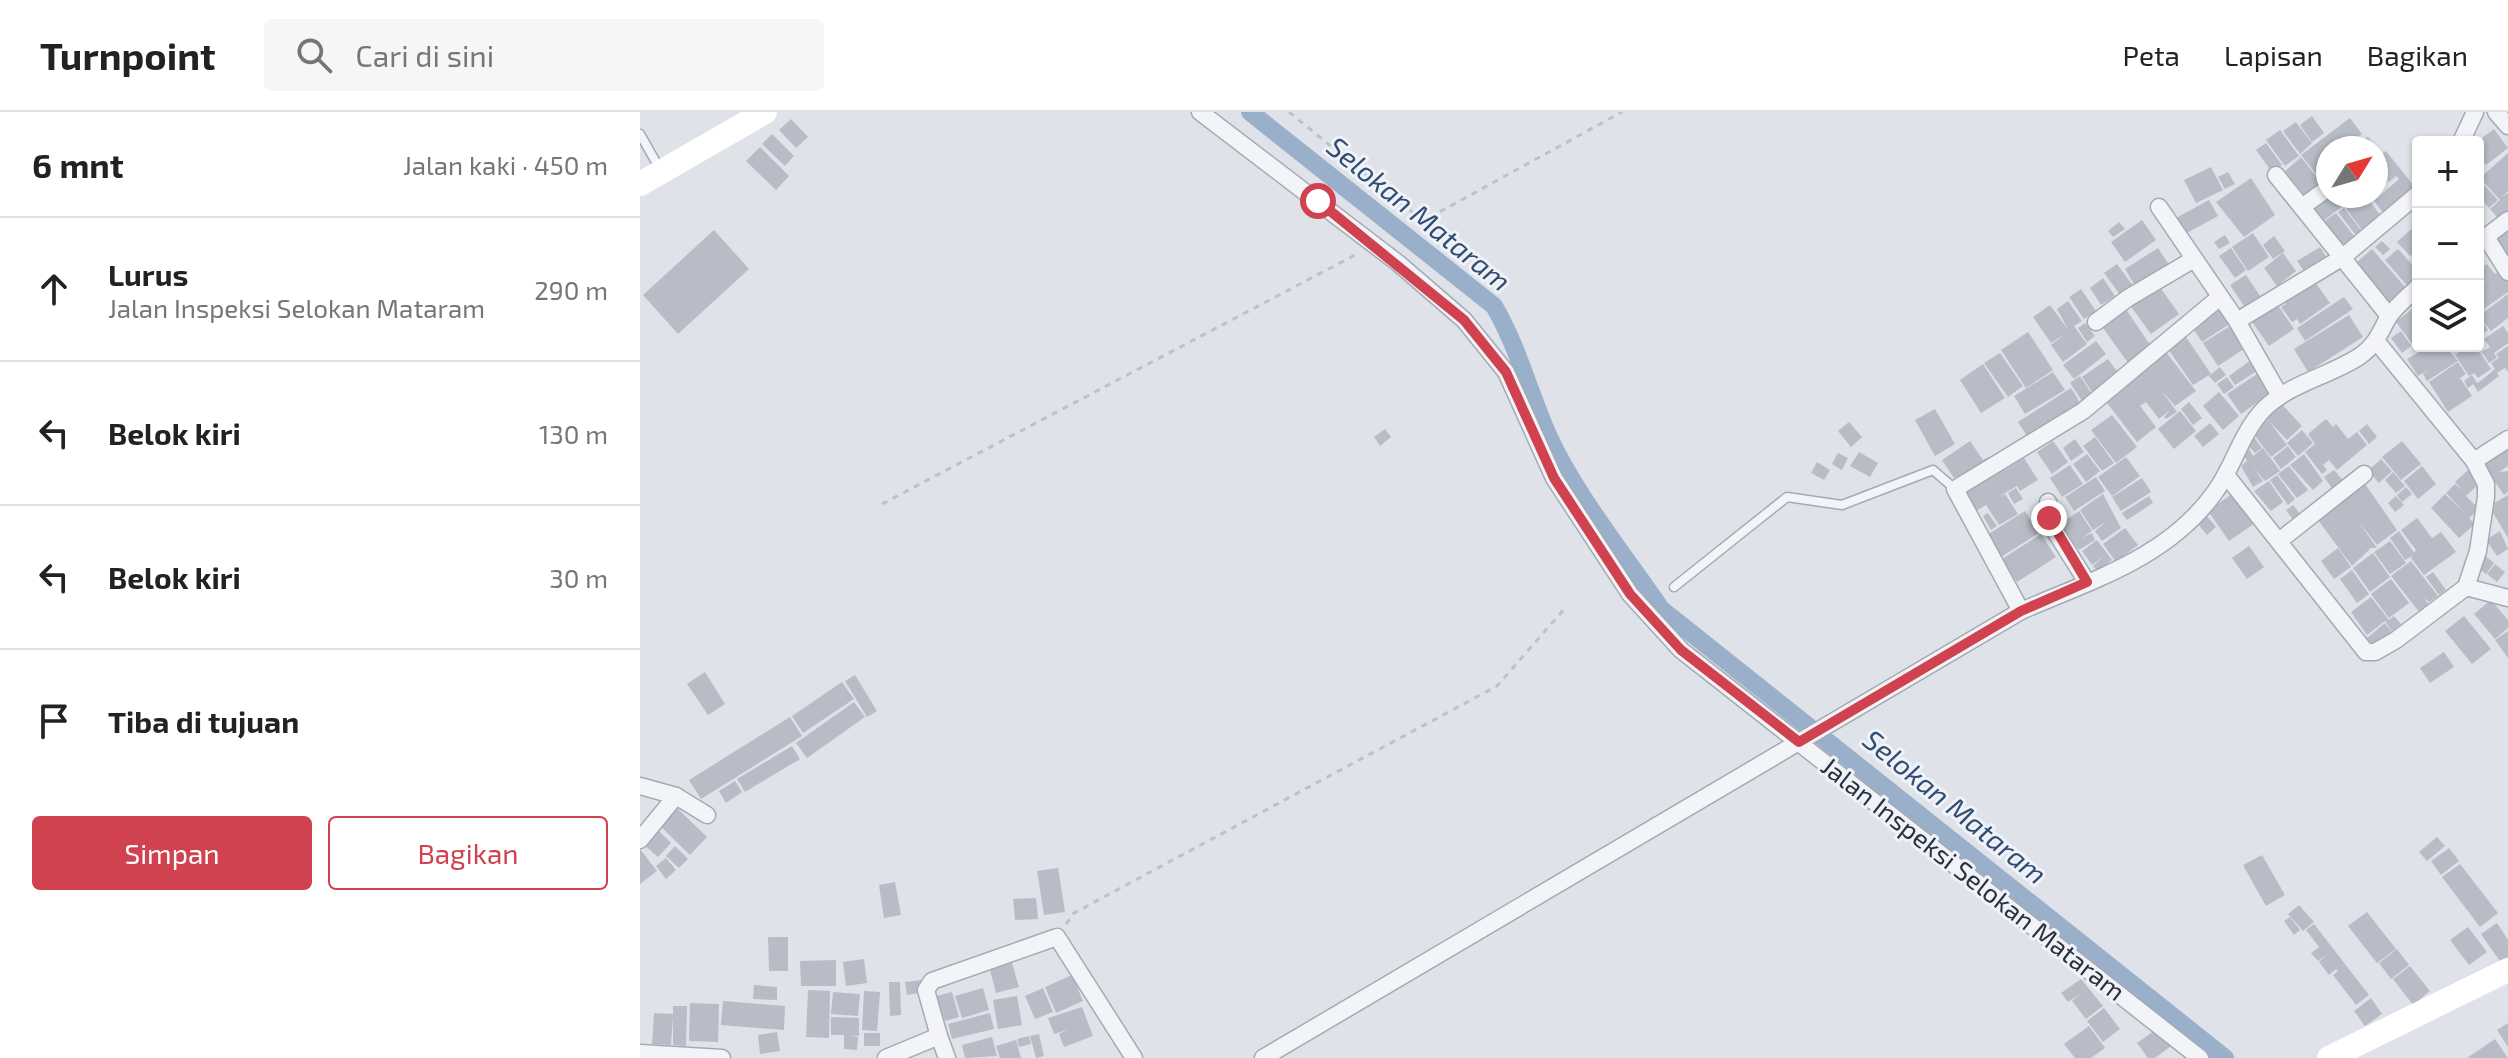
<!DOCTYPE html>
<html lang="id">
<meta charset="utf-8">
<style>
body{margin:0;font-family:"Exo 2",sans-serif;background:#f6f6f6;color:#222}
.controls{position:absolute;right:24px;top:24px;display:grid;overflow:hidden;border-radius:8px;box-shadow:0 2px 6px #0004}
.controls button{width:72px;height:72px;display:grid;place-items:center;padding:0;border:0;border-bottom:2px solid #e0e0e0;background:#fff;color:#222;font:40px sans-serif}
.compass{position:absolute;left:1676px;top:24px;width:72px;height:72px;border-radius:50%;background:#fff;box-shadow:0 2px 6px #0004;rotate:53deg}
.stop{position:absolute;width:24px;height:24px;margin:-18px;border:6px solid #d14250;border-radius:50%;background:#fff}
.stop.end{background:#d14250;border-color:#fff;box-shadow:0 2px 8px #0008}
.list{margin:0;padding:0;list-style:none}
h2{display:flex;justify-content:space-between;align-items:center;height:104px;margin:0;padding:0 32px;font-size:34px}
h2 small{font-size:26px;font-weight:400;color:#767676}
.list li{display:grid;grid-template-columns:52px 1fr auto;gap:24px;align-items:center;box-sizing:border-box;height:144px;padding:0 32px;border-top:2px solid #e0e0e0}
.list b{display:block;font-size:30px;white-space:nowrap}
.list p{margin:0;font-size:26px;white-space:nowrap;color:#767676}
.list em{font-size:26px;font-style:normal;color:#767676}
.actions{display:flex;gap:16px;padding:24px 32px}
.actions a{flex:1;padding:18px 0;border:2px solid #d14250;border-radius:8px;text-align:center;font-size:28px;color:#d14250}
.actions .main{background:#d14250;color:#fff}
.icon{flex:none;width:44px;height:44px;fill:none;stroke:currentColor;stroke-width:2;stroke-linecap:round;stroke-linejoin:round}
.map{position:relative;flex:none;width:1868px;height:946px;overflow:hidden}
header{display:flex;align-items:center;gap:48px;box-sizing:border-box;height:112px;padding:0 40px;background:#fff;border-bottom:2px solid #e0e0e0}
header strong{font-size:38px}
nav{display:flex;gap:44px;margin-inline-start:auto;font-size:28px}
.search{width:560px;height:72px;background:#f6f6f6;display:flex;align-items:center;gap:20px;box-sizing:border-box;padding:0 28px;border-radius:8px;color:#767676;font-size:30px}
main{display:flex}
aside{flex:1;background:#fff}
.map>svg:first-child{display:block}
.lines{fill:none;stroke-linecap:round;stroke-linejoin:round}
.canal{stroke:#9aafca;stroke-width:18}
.building{fill:#b7bcc6}
.lane-casing{stroke:#a4aab3;stroke-width:11}
.street-casing{stroke:#a4aab3;stroke-width:19}
.path{stroke:#bdc1c8;stroke-width:3;stroke-dasharray:6 6;stroke-linecap:butt}
.lane{stroke:#f2f4f7;stroke-width:8}
.street{stroke:#f2f4f7;stroke-width:16}
.secondary{stroke:#fff;stroke-width:24}
.route{stroke:#d14250;stroke-width:10}
.labels{text-anchor:middle;stroke-width:6;stroke-linejoin:round;paint-order:stroke}
.street-label{font-size:26px;fill:#283041;stroke:#eff2f6}
.water-label{font-size:28px;font-style:italic;fill:#314c75;stroke:#eff2f6}
</style>
<header>
<strong>Turnpoint</strong>
<div class="search"><svg class="icon" aria-label="search" viewBox="0 0 24 24"><circle cx="10" cy="10" r="6"/><path d="M15 15l6 6"/></svg>Cari di sini</div>
<nav><a>Peta</a><a>Lapisan</a><a>Bagikan</a></nav>
</header>
<main>
<aside>
<h2>6 mnt<small>Jalan kaki · 450 m</small></h2>
<ul class="list">
<li><svg class="icon" aria-label="ahead" viewBox="0 0 24 24"><path d="M12 20V5M6 11l6-6 6 6"/></svg><div><b>Lurus</b><p>Jalan Inspeksi Selokan Mataram</p></div><em>290 m</em></li>
<li><svg class="icon" aria-label="left" viewBox="0 0 24 24"><path d="M17 20v-9H6M10 6l-5 5 5 5"/></svg><div><b>Belok kiri</b></div><em>130 m</em></li>
<li><svg class="icon" aria-label="left" viewBox="0 0 24 24"><path d="M17 20v-9H6M10 6l-5 5 5 5"/></svg><div><b>Belok kiri</b></div><em>30 m</em></li>
<li><svg class="icon" aria-label="arrive" viewBox="0 0 24 24"><path d="M6 21V4h12l-3 4 3 4H6"/></svg><div><b>Tiba di tujuan</b></div></li>
</ul>
<div class="actions"><a class="main">Simpan</a><a>Bagikan</a></div>
</aside>
<div class="map">
<svg width="1868" height="946" viewBox="0 0 1868 946">
<rect width="100%" height="100%" fill="#dfe3e9"/>
<g class="lines">
<!-- canal -->
<path class="canal" d="M610,0L854,194C878,235 889,280 908,323C934,381 985,444 1021,497L1585,946"/>
</g>
<!-- building -->
<g class="building">
<path d="M1672,4L1684,21L1672,30L1660,13Z"/>
<path d="M1710,6L1722,22L1704,36H1688V63L1681,68L1661,43Z"/>
<path d="M151,7L168,25L156,36L139,18Z"/>
<path d="M1656,10L1672,31L1660,42L1643,19Z"/>
<path d="M1854,17L1868,36L1846,53L1838,43V29Z"/>
<path d="M1640,18L1659,44L1645,54L1626,28Z"/>
<path d="M132,22L154,44L145,54L122,32Z"/>
<path d="M1728,25L1736,36H1712Z"/>
<path d="M1626,31L1642,53L1632,60L1616,38Z"/>
<path d="M120,35L149,64L136,78L106,49Z"/>
<path d="M1746,39L1774,74L1744,102L1734,89L1759,67L1756,64L1749,70L1736,52V47Z"/>
<path d="M1868,41V79L1862,85L1868,81V103L1861,110L1850,97L1860,88L1840,66Z"/>
<path d="M1661,45L1682,72L1666,85L1645,59Z"/>
<path d="M1571,55L1583,78L1556,91L1544,68Z"/>
<path d="M1736,55L1748,70L1738,78L1740,80L1732,88L1729,84H1736Z"/>
<path d="M1588,60L1595,72L1585,77L1578,65Z"/>
<path d="M1611,66L1635,103L1604,125L1576,90Z"/>
<path d="M1845,74L1858,88L1849,96L1838,84Z"/>
<path d="M1688,84H1716L1683,109L1670,91Z"/>
<path d="M1726,84L1741,104L1722,118L1706,97Z"/>
<path d="M1569,88L1578,104L1545,122L1536,106Z"/>
<path d="M1704,96L1723,121L1717,125L1698,100Z"/>
<path d="M1696,101L1717,128L1703,139L1682,111Z"/>
<path d="M1502,108L1516,128L1485,150L1471,130Z"/>
<path d="M1479,110L1485,117L1473,125L1468,119Z"/>
<path d="M1778,111V137L1770,144L1757,130Z"/>
<path d="M1868,117V151L1852,128Z"/>
<path d="M74,118L109,157L38,222L3,183Z"/>
<path d="M1613,121L1629,145L1608,159L1592,135Z"/>
<path d="M1585,123L1590,131L1579,137L1574,130Z"/>
<path d="M1634,124L1645,139L1633,147L1623,133Z"/>
<path d="M1742,129L1750,137L1743,143L1735,135Z"/>
<path d="M1680,135L1690,151L1668,165L1657,149Z"/>
<path d="M1518,136L1531,156L1497,177L1485,157Z"/>
<path d="M1591,136L1606,158L1595,166L1579,144Z"/>
<path d="M1732,137L1765,175L1748,190L1716,151Z"/>
<path d="M1758,137L1778,159V168L1769,176L1745,148Z"/>
<path d="M1643,141L1656,159L1637,174L1624,156Z"/>
<path d="M1477,152L1494,175L1481,184L1464,161Z"/>
<path d="M1847,152L1855,162L1862,157L1868,165V180L1838,201V174L1852,164L1838,173V158Z"/>
<path d="M1606,163L1620,184L1604,194L1590,173Z"/>
<path d="M1463,166L1475,184L1461,193L1450,176Z"/>
<path d="M1675,170L1690,191L1660,212L1657,207L1652,210L1641,195L1646,192L1641,184L1652,176L1657,183Z"/>
<path d="M1517,171L1539,202L1511,222L1489,192Z"/>
<path d="M1441,177L1456,199L1444,207L1429,185Z"/>
<path d="M1868,182V206L1851,219L1839,204Z"/>
<path d="M1704,185L1713,197L1665,229L1657,216Z"/>
<path d="M1428,189L1442,209L1434,214L1447,232L1423,250L1411,233L1425,222L1411,231L1393,205L1410,193L1429,219L1417,197Z"/>
<path d="M1635,189L1654,217L1629,234L1610,207Z"/>
<path d="M1580,195L1591,211L1562,230L1551,213Z"/>
<path d="M1485,196L1511,234L1488,251L1461,213Z"/>
<path d="M1773,196L1778,203V229L1773,233L1756,210Z"/>
<path d="M1709,203L1723,225L1668,260L1654,237Z"/>
<path d="M1838,204L1848,218L1838,225Z"/>
<path d="M1445,211L1455,224L1447,230L1438,216Z"/>
<path d="M1590,214L1604,237L1578,254L1563,231Z"/>
<path d="M1863,214L1868,221V231L1854,241L1857,246L1849,251L1842,240L1850,235L1844,227Z"/>
<path d="M1761,219L1771,234L1762,241L1751,226Z"/>
<path d="M1388,220L1413,258L1386,276L1361,238Z"/>
<path d="M1544,222L1571,262L1553,273L1526,234Z"/>
<path d="M1456,229L1466,242L1434,267L1423,253Z"/>
<path d="M1789,234H1804L1818,249L1787,269L1783,262L1790,257L1778,264L1767,247Z"/>
<path d="M1828,234H1836L1851,257L1838,266L1834,261L1829,264L1815,243Z"/>
<path d="M1868,234V260L1865,256L1857,261L1859,264L1838,280L1833,272L1828,276L1824,269L1832,263L1837,271L1842,268L1855,257L1851,251L1859,246L1856,242Z"/>
<path d="M1523,236L1556,279L1535,294L1521,278L1537,300L1526,307L1524,305L1530,298L1519,307L1506,290L1500,294L1516,315L1497,330L1461,283Z"/>
<path d="M1360,241L1383,274L1368,285L1344,251Z"/>
<path d="M1468,247L1481,265L1454,283L1442,265Z"/>
<path d="M1611,248L1617,259L1595,273L1589,264Z"/>
<path d="M1818,250L1826,262L1820,266L1832,284L1808,300L1789,270Z"/>
<path d="M1343,252L1365,286L1341,301L1320,268Z"/>
<path d="M1580,255L1586,263L1575,271L1569,264Z"/>
<path d="M1413,260L1425,278L1385,302L1374,284Z"/>
<path d="M1617,262L1630,281L1601,302L1587,282Z"/>
<path d="M1440,264L1454,285L1444,292L1430,271Z"/>
<path d="M1587,265L1594,275L1584,282L1577,272Z"/>
<path d="M1431,276L1443,295L1390,329L1378,310Z"/>
<path d="M1579,280L1599,304L1583,318L1563,294Z"/>
<path d="M1638,288L1662,314L1647,328L1623,303Z"/>
<path d="M1549,290L1562,306L1553,313L1541,297Z"/>
<path d="M1295,297L1315,332L1295,344L1275,308Z"/>
<path d="M1540,299L1556,319L1534,337L1518,317Z"/>
<path d="M1472,303L1497,335L1476,351L1451,318Z"/>
<path d="M1686,307L1693,315L1696,312L1708,327L1717,320L1727,333L1697,358L1689,348L1683,353L1687,358L1682,362L1665,340L1675,332L1668,322Z"/>
<path d="M1628,308L1647,333L1631,345L1612,320Z"/>
<path d="M1209,310L1222,325L1211,335L1198,319Z"/>
<path d="M1570,311L1579,322L1563,335L1554,324Z"/>
<path d="M1727,312L1737,325L1729,332L1719,319Z"/>
<path d="M745,317L751,325L740,334L734,325Z"/>
<path d="M1662,318L1673,331L1658,344L1647,331Z"/>
<path d="M1613,324L1622,336L1615,341L1605,330Z"/>
<path d="M1455,325L1474,351L1462,359L1443,334Z"/>
<path d="M1435,327L1444,340L1431,349L1423,336Z"/>
<path d="M1868,328V354L1859,360L1868,359V380L1864,383L1839,347Z"/>
<path d="M1330,329L1343,348L1348,345L1352,352L1323,372L1318,364L1314,366L1302,348Z"/>
<path d="M1413,329L1428,350L1412,362L1397,340Z"/>
<path d="M1762,329L1781,352L1761,368L1742,345Z"/>
<path d="M1648,334L1656,345L1641,357L1633,346Z"/>
<path d="M1608,335L1613,344L1623,336L1640,359L1625,369L1601,341Z"/>
<path d="M1219,340L1238,351L1230,365L1210,354Z"/>
<path d="M1198,341L1208,346L1202,358L1192,352Z"/>
<path d="M1447,342L1460,359L1446,370L1433,352Z"/>
<path d="M1664,342L1683,369L1673,378L1650,353Z"/>
<path d="M1486,345L1500,364L1472,384L1458,365Z"/>
<path d="M1384,346L1398,368L1380,379L1377,374L1357,386L1365,382L1378,402L1359,413L1346,393L1336,399L1322,379L1362,352L1365,358Z"/>
<path d="M1741,347L1752,359L1739,371L1728,359Z"/>
<path d="M1608,348L1623,369L1613,375L1601,354Z"/>
<path d="M1177,350L1190,358L1184,368L1171,361Z"/>
<path d="M1430,353L1443,372L1422,385L1410,366Z"/>
<path d="M1649,354L1668,378L1657,386L1638,362Z"/>
<path d="M1782,354L1796,372L1778,387L1764,369Z"/>
<path d="M1694,358L1705,371L1694,379L1684,365Z"/>
<path d="M1828,358L1840,371L1826,384L1839,397L1829,406L1835,412L1819,426L1791,396L1805,382L1826,402L1806,381L1815,372L1823,379L1815,370Z"/>
<path d="M1753,360L1765,374L1756,381L1745,368Z"/>
<path d="M1637,363L1655,387L1648,393L1630,368Z"/>
<path d="M1456,365L1465,379L1434,399L1425,385Z"/>
<path d="M1502,366L1511,380L1481,399L1472,385Z"/>
<path d="M1629,369L1643,390L1631,399L1614,379Z"/>
<path d="M1723,369L1757,418L1737,433L1718,409L1737,436H1731L1712,454L1675,404Z"/>
<path d="M1766,375L1772,382L1762,390L1757,383Z"/>
<path d="M1376,376L1383,387L1374,392L1368,381Z"/>
<path d="M1593,381L1614,412L1589,429L1568,399Z"/>
<path d="M1463,382L1481,416L1462,429L1455,419L1467,409L1453,418L1440,398Z"/>
<path d="M1868,383V426L1849,394Z"/>
<path d="M1509,384L1513,391L1487,408L1482,401Z"/>
<path d="M1756,384L1764,393L1755,400L1748,391Z"/>
<path d="M1653,393L1662,404L1654,409L1646,398Z"/>
<path d="M1385,399L1399,421L1361,445L1347,423Z"/>
<path d="M1439,399L1452,419L1442,426L1452,421L1455,428L1439,438L1419,413Z"/>
<path d="M1348,401L1357,414L1351,418L1343,404Z"/>
<path d="M1567,404L1576,415L1567,423L1558,412Z"/>
<path d="M1777,406L1792,426L1801,420L1816,440L1784,463L1771,446L1776,438L1761,418Z"/>
<path d="M1485,416L1498,433L1476,450L1463,432Z"/>
<path d="M1759,419L1775,442L1765,448L1750,426Z"/>
<path d="M1860,419L1868,437L1857,444L1846,428Z"/>
<path d="M1401,422L1416,445L1377,470L1362,447Z"/>
<path d="M1457,428L1472,448L1457,459L1453,454L1464,444L1452,453L1442,439Z"/>
<path d="M1750,429L1766,451L1750,462L1734,440Z"/>
<path d="M1609,434L1624,455L1607,467L1592,446Z"/>
<path d="M1698,436L1711,455L1694,467L1681,449Z"/>
<path d="M1733,441L1750,465L1730,480L1713,456Z"/>
<path d="M1844,443L1854,451L1846,462L1836,454Z"/>
<path d="M1771,449L1798,484L1789,490L1784,486L1790,494L1780,501L1751,464Z"/>
<path d="M1855,452L1865,460L1857,470L1847,462Z"/>
<path d="M1712,458L1729,482L1717,491L1700,467Z"/>
<path d="M1793,460L1806,478L1799,483L1786,465Z"/>
<path d="M1751,467L1769,491L1749,506L1731,482Z"/>
<path d="M1731,485L1749,508L1754,504L1761,512L1752,519L1745,509L1727,523L1711,500Z"/>
<path d="M1851,488L1868,508V516L1855,527L1834,502Z"/>
<path d="M1824,504L1851,537L1832,552L1805,519Z"/>
<path d="M1745,511L1754,523L1734,535L1727,526Z"/>
<path d="M1868,519V546L1855,528Z"/>
<path d="M1804,540L1814,555L1790,571L1780,556Z"/>
<path d="M65,560L85,592L68,603L47,572Z"/>
<path d="M215,563L237,599L227,605L205,569Z"/>
<path d="M202,570L214,587L163,621L152,604Z"/>
<path d="M214,590L225,605L167,646L156,631Z"/>
<path d="M150,605L162,624L61,687L49,668Z"/>
<path d="M152,634L160,647L105,680L97,667Z"/>
<path d="M95,669L102,680L86,691L79,679Z"/>
<path d="M36,695L67,725L50,743L18,712Z"/>
<path d="M17,717L31,731L18,745L3,732Z"/>
<path d="M1797,725L1805,734L1787,749L1779,740Z"/>
<path d="M35,734L48,747L39,756L26,744Z"/>
<path d="M1809,736L1819,749L1801,763L1791,749Z"/>
<path d="M0,737L17,759L0,772Z"/>
<path d="M1622,743L1645,783L1626,794L1603,753Z"/>
<path d="M26,746L36,758L26,767L16,754Z"/>
<path d="M1820,752L1858,801L1840,815L1802,765Z"/>
<path d="M418,756L425,800L404,803L397,759Z"/>
<path d="M255,770L261,803L244,806L239,773Z"/>
<path d="M396,786L398,807L375,808L373,787Z"/>
<path d="M1659,793L1674,810L1663,819L1648,802Z"/>
<path d="M1727,800L1756,837L1737,851L1708,814Z"/>
<path d="M1650,805L1660,818L1654,823L1644,809Z"/>
<path d="M1857,811L1868,828V846L1861,851L1841,822Z"/>
<path d="M1674,812L1729,883L1716,893L1693,863L1698,859L1696,857L1689,863L1679,850L1686,843L1678,849L1671,841L1679,835L1666,818Z"/>
<path d="M1828,815L1847,840L1829,853L1810,828Z"/>
<path d="M128,825H148V859H129Z"/>
<path d="M1757,837L1769,853L1751,867L1739,851Z"/>
<path d="M224,847L227,871L206,874L203,850Z"/>
<path d="M196,848V874H161L160,849Z"/>
<path d="M371,848L379,875L356,881L349,854Z"/>
<path d="M1770,854L1790,879L1773,893L1753,867Z"/>
<path d="M432,863L443,889L416,901L405,875Z"/>
<path d="M1441,867L1463,894L1446,907L1432,889L1443,880L1428,890L1421,881Z"/>
<path d="M282,868L283,880L267,883L265,870Z"/>
<path d="M249,870H260L261,903L250,904Z"/>
<path d="M114,873L137,875V888L113,887Z"/>
<path d="M343,876L349,898L322,906L315,884Z"/>
<path d="M403,876L413,900L395,907L385,884Z"/>
<path d="M168,878L190,879L189,926L166,925Z"/>
<path d="M224,879L240,880L237,919L222,918Z"/>
<path d="M193,880L220,882L218,904L191,902Z"/>
<path d="M312,880L319,905L305,909L297,884Z"/>
<path d="M377,884L382,913L358,917L353,888Z"/>
<path d="M1731,886L1742,902L1725,914L1714,899Z"/>
<path d="M83,889L145,894L144,918L81,913Z"/>
<path d="M50,891L79,892L78,930L49,929Z"/>
<path d="M33,894H47L46,934L33,933V905L31,933L12,932L14,901L33,902Z"/>
<path d="M442,895L453,924L424,935L419,922L427,918L414,922L408,906Z"/>
<path d="M1464,896L1480,917L1463,930L1447,909Z"/>
<path d="M350,901L354,917L312,927L308,912Z"/>
<path d="M191,905L219,906V924L209,923L218,925L217,938L204,937V923H191Z"/>
<path d="M1868,911V935L1857,918Z"/>
<path d="M1449,914L1465,936L1451,946H1435L1424,932Z"/>
<path d="M1518,916L1531,934L1515,946H1508L1497,931Z"/>
<path d="M137,920L140,939L120,942L118,923Z"/>
<rect x="224" y="921" width="16" height="13"/>
<path d="M399,922L404,944L396,946L390,924Z"/>
<path d="M389,924L391,932L379,935L377,927Z"/>
<path d="M352,925L357,944L325,946L322,933Z"/>
<path d="M1855,927L1868,946H1827Z"/>
<path d="M376,928L381,946H360L356,934Z"/>
</g>
<g class="lines">
<defs>
<g id="lane">
<path d="M0,22L21,59"/>
<path d="M1034,475L1147,385L1202,393L1293,358L1315,377"/>
</g>
<g id="street">
<path d="M560,0L758,151L824,208L866,260L914,366L990,482L1041,538L1560,946"/>
<path d="M1856,0L1868,14"/>
<path d="M1821,30L1835,0"/>
<path d="M1636,63L1749,204"/>
<path d="M1519,95L1597,209L1640,284"/>
<path d="M1662,95L1688,76"/>
<path d="M1846,125L1868,160"/>
<path d="M1839,130L1868,108"/>
<path d="M1597,209L1703,145L1778,82"/>
<path d="M1456,210L1488,186L1554,147"/>
<path d="M1834,349L1868,327"/>
<path d="M1586,363L1726,540H1735L1756,528L1826,475L1838,439L1846,385V372L1834,349L1737,230"/>
<path d="M1408,390L1413,416L1447,470"/>
<path d="M1639,429L1724,362"/>
<path d="M1826,475L1868,486"/>
<path d="M1381,499L1315,377L1443,299L1580,185"/>
<path d="M0,674L36,684L67,703"/>
<path d="M0,728L36,684"/>
<path d="M299,924L307,946"/>
<path d="M0,941L82,946"/>
<path d="M246,946L299,924L286,878L292,869L417,825L494,946"/>
<path d="M623,946L1381,499C1452,468 1528,446 1575,380C1594,354 1601,321 1624,297C1650,271 1690,264 1720,244C1736,233 1739,222 1748,206C1755,195 1768,184 1778,175"/>
</g>
</defs>
<!-- lane casing -->
<use href="#lane" class="lane-casing"/>
<!-- street casing -->
<use href="#street" class="street-casing"/>
<!-- path -->
<g class="path">
<path d="M649,0L783,109L982,0"/>
<path d="M242,392L717,142"/>
<path d="M426,812L434,801L857,574L926,495"/>
</g>
<!-- lane -->
<use href="#lane" class="lane"/>
<!-- street -->
<use href="#street" class="street"/>
<!-- secondary -->
<g class="secondary">
<path d="M0,72L125,0"/>
<path d="M1689,946L1868,858"/>
</g>
</g>
<g class="lines">
<!-- route -->
<path class="route" d="M678,89L824,208L866,260L914,366L990,482L1041,538L1159,630L1381,499L1447,470L1409,406"/>
</g>
<g class="labels">
<!-- street labels -->
<g class="street-label">
<text transform="translate(1333 767) rotate(38)" y="9">Jalan Inspeksi Selokan Mataram</text>
</g>
<!-- water labels -->
<g class="water-label">
<text transform="translate(779 102) rotate(39)" y="10">Selokan Mataram</text>
<text transform="translate(1315 695) rotate(39)" y="10">Selokan Mataram</text>
</g>
</g>
</svg>
<div class="controls">
<button>+</button>
<button>−</button>
<button><svg class="icon" aria-label="layers" viewBox="0 0 24 24"><path d="M12 4l9 5-9 5-9-5zM3 14l9 5 9-5"/></svg></button>
</div>
<svg class="compass" viewBox="-18 -18 36 36"><path d="M0-13l5 13h-10z" fill="#e53935"/><path d="M0 13l5-13h-10z" fill="#767676"/></svg>
<div class="stop" style="left:678px;top:89px"></div>
<div class="stop end" style="left:1409px;top:406px"></div>
</div>
</main>
